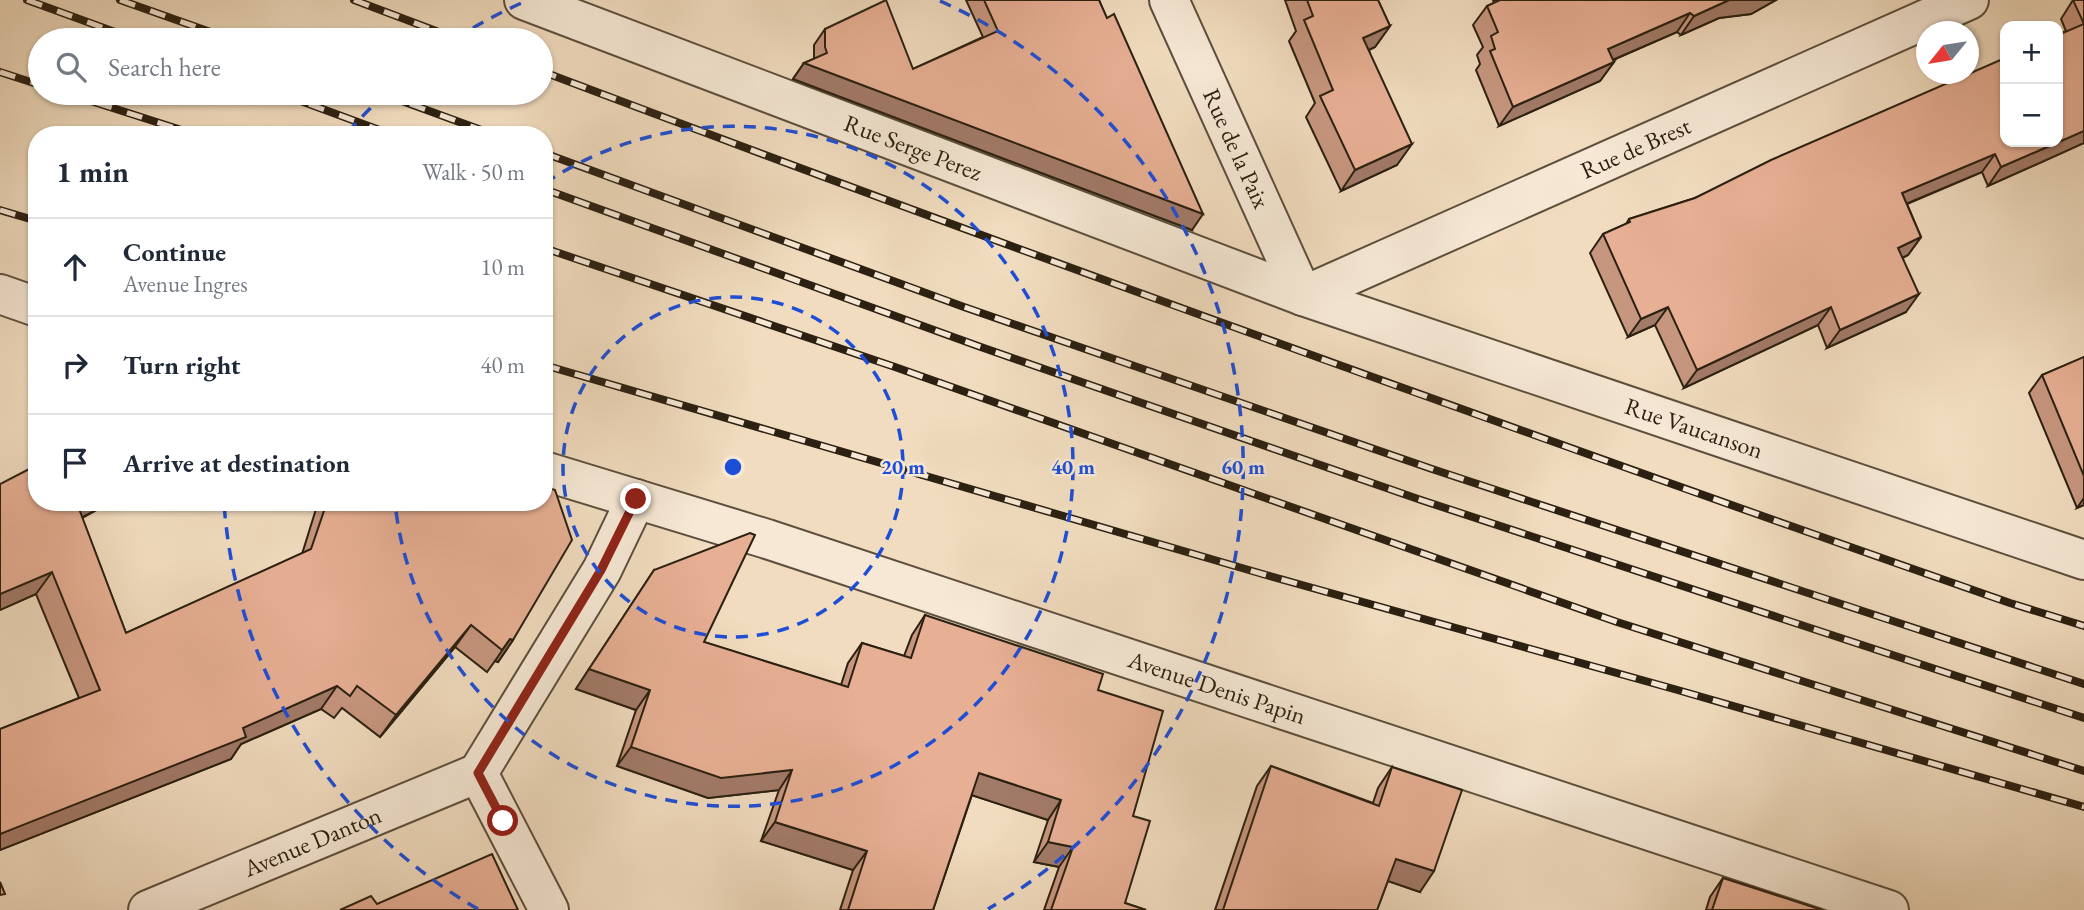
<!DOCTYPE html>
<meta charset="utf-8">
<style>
body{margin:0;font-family:"EB Garamond",serif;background:#f6f6f7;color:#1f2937}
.controls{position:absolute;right:21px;top:21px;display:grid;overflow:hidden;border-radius:14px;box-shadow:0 2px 5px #0004}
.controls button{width:63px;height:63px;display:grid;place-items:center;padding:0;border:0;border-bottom:2px solid #e0e1e3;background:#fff;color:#1f2937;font:35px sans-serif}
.compass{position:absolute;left:1916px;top:21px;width:63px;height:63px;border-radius:50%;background:#fff;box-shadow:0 2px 5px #0004;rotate:240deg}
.stop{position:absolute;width:21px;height:21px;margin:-16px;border:5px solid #8f2418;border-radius:50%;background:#fff}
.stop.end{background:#8f2418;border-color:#fff;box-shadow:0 2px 7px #0008}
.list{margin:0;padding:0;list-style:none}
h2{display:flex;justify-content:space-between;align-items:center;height:91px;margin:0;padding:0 28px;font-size:30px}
h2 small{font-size:23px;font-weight:400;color:#747a83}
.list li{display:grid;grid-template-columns:46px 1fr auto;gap:21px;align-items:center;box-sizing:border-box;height:98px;padding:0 28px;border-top:2px solid #e0e1e3}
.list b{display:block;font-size:26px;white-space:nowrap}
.list p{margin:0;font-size:23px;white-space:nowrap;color:#747a83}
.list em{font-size:23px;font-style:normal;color:#747a83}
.icon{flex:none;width:38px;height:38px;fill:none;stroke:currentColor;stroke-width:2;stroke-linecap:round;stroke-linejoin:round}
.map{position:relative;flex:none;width:2084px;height:910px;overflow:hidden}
.search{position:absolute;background:#fff;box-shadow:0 2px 5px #0004;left:28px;top:28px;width:525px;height:77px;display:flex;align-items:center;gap:18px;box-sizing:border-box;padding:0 24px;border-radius:38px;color:#747a83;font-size:26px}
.panel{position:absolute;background:#fff;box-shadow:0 2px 5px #0004;left:28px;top:126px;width:525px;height:385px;border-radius:28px}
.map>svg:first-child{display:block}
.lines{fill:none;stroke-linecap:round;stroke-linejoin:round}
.street-casing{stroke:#5c4f3c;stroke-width:42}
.street{stroke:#f6e8d5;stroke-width:38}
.rail-casing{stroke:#2b2011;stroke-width:8}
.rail{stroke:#f6e8d5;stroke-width:5;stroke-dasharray:16;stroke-linecap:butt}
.wall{fill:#c7967f;stroke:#2b2011;stroke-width:2}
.shaded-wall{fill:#a27a68;stroke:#2b2011;stroke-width:2}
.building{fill:#e7af94;stroke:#2b2011;stroke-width:2}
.route{stroke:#8f2418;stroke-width:9}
.ring{fill:none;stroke:#1d4ed8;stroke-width:3.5;stroke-dasharray:12 9}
.labels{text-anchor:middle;stroke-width:5;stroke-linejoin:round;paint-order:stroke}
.street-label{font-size:24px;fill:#2b2011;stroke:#f6e8d5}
.centre{fill:#1d4ed8;stroke:#f6e8d5;stroke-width:3.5}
.ring-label{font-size:21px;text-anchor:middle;font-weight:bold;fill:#1d4ed8;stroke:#f6e8d5;stroke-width:5;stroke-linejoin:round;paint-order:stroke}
</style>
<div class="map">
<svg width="2084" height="910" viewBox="0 0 2084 910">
<rect width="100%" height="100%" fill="#f1dcbf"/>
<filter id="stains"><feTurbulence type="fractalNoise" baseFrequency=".00286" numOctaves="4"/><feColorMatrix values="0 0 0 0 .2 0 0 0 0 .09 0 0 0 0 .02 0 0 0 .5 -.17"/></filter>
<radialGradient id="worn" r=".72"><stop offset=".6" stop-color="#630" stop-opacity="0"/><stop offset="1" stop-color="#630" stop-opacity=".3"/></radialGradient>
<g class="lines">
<defs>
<g id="street">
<path id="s1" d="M524,0L1303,296L2084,560"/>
<path id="s2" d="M1169,0L1303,296"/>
<path d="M0,294L37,307"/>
<path id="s3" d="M1303,296L1969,0"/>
<path id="s4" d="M544,471L767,539L1889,910"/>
<path d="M478,773L602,570L636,499"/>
<path d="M478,773L549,910"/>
<path id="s5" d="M148,910L478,773"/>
</g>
</defs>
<!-- street casing -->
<use href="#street" class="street-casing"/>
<!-- street -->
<use href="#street" class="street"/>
<defs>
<g id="rail">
<path d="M27,0L137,40"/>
<path d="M120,0L233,40"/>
<path d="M354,0L460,40"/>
<path d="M541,71C1028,255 1518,431 2010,603L2084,626"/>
<path d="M0,72L40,85"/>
<path d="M66,93L197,135"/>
<path d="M279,93L393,135"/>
<path d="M380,93L495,135"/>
<path d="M544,153L964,307L1432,469L2084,684"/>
<path d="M544,189L978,346L1421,500L2084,718"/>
<path d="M0,210L37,221"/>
<path d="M544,248L895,367L1617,622L2084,771"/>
<path d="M544,365L1266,575L1674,689L2084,807"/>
</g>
</defs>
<!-- rail casing -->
<use href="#rail" class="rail-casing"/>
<!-- rail -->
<use href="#rail" class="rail"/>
</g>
<!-- wall -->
<g class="wall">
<path d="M966,0H1099L1192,230L793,79L804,63L814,59V45L825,29L913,69L983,37Z"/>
<path d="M1285,0H1378L1390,26L1375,47L1369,50L1397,165L1341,191L1306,117L1315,103L1289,41L1296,31Z"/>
<path d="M1493,0H1776L1751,14L1719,18L1681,35L1677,32L1613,60L1614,62L1600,81L1499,126L1476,70L1480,64L1477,55L1483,47L1473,25L1487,6L1494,3Z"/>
<path d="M2073,0H2084V143L1988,186L1982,172L1907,204L1921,237L1908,255L1903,258L1906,312L1827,348L1818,325L1684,388L1655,325L1628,337L1590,253L1603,234L1626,224L1629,219L1695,198L2066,31L2061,19Z"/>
<path d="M2084,357V505L2077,508L2029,393L2042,375Z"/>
<path d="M0,484L111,502L82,518L126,633L302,554L316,509L300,502H544L513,640L498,662L495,661L487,672L455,647L380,737L342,708L334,718L321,709L241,744L231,759L0,850V729L79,698L36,594L0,610Z"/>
<path d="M654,570L704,642L841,685L848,663L862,643L904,656L912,635L925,615L1098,690L1133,816L1125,903L1146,910H1044L1059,867L1034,862L1048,820L972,795L933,910H840L853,870L761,841L779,790L708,798L617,766L636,710L576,689Z"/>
<path d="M1271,766L1373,803L1378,788L1392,767L1420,892L1388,881L1377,910H1215L1257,786Z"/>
<path d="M1723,878L1822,910H1706L1710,897Z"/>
</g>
<!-- shaded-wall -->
<g class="shaded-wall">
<path d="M1729,0H1776L1751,14L1719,18L1681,35L1694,16Z"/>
<path d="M1690,13L1677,32L1594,68L1608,49Z"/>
<path d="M1390,26L1375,47L1349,59L1363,38Z"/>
<path d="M1614,62L1600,81L1499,126L1513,107Z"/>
<path d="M804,63L1203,214L1192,230L793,79Z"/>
<path d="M2084,131V143L1988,186L2001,167Z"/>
<path d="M1412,144L1397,165L1341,191L1355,170Z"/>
<path d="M1995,154L1982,172L1889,211L1902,193Z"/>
<path d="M1921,237L1908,255L1885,266L1898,248Z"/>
<path d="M1919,294L1906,312L1827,348L1840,330Z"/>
<path d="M1668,307L1655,325L1628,337L1641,319Z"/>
<path d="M1831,307L1818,325L1684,388L1697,370Z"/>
<path d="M2084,498V505L2077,508Z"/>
<path d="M85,502H111L62,528L78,506Z"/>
<path d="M300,502H321L316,509Z"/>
<path d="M52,572L36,594L0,610V594Z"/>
<path d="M471,625L455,647L380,737L396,715Z"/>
<path d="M510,639L513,640L498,662L495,661Z"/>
<path d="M589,669L650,690L636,710L576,689Z"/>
<path d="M337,686L321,709L241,744L231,759L0,850V834Z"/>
<path d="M631,747L792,770L779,790L708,798L617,766Z"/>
<path d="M979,773L1061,800L1048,820L965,793Z"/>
<path d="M775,822L867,851L853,870L761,841Z"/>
<path d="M1048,842L1073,847L1059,867L1034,862Z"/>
<path d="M1396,859L1434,871L1420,892L1382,879Z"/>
</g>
<!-- building -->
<g class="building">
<path d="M886,0L913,69L998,31L984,0H1099L1107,18L1114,14L1203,214L804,63L827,53L825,47V29Z"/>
<path d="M1307,0H1378L1390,26L1363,38L1412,144L1355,170L1320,96L1333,90L1304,20L1313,16Z"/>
<path d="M1500,0H1729L1694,16L1690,13L1608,49L1614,62L1513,107L1490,51L1495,49L1491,36L1498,32L1487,6Z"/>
<path d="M2073,0H2084V131L2001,167L1995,154L1902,193L1921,237L1898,248L1919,294L1840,330L1831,307L1697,370L1668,307L1641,319L1603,234L1630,222L1629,219L1695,198L1771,160L2005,58V142H2058V35L2084,24Z"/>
<path d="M2084,357V476L2042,375Z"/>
<path d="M37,465V502H85L78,506L126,633L311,549L327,502H544V486L555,490L572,540L513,640L510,639L502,650L471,625L396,715L357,686L350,696L337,686L243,728L246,737L0,834V729L100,690L52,572L0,594V484Z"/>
<path d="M750,533L755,535L704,642L848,687L862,643L911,658L925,615L1103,674L1098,690L1163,711L1133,816L1150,821L1125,903L1146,910H1051L1073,847L1048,842L1061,800L979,773L933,910H848L867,851L775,822L792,770L721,778L631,747L650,690L589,669L654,570Z"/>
<path d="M1271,766L1379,806L1392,767L1462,790L1434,871L1396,859L1377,910H1223Z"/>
<path d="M492,854L518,910H340L371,896L377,904Z"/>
<path d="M1723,878L1822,910H1712Z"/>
<path d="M0,882L5,894L0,895Z"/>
</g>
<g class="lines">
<!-- route -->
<path class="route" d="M503,821L478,773L601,570L636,499"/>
</g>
<!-- distance rings -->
<g class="ring">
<circle cx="733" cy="467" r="170"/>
<path d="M545 183A340 340 0 1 1 395 503"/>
<path d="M478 909A510 510 0 0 1 224 503M348 132A510 510 0 0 1 385 94M455 39A510 510 0 0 1 526 1M940 1A510 510 0 0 1 988 909"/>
</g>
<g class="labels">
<!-- street labels -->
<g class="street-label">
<text dy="8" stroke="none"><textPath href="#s1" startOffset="416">Rue Serge Perez</textPath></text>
<text dy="8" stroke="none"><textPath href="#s2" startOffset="163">Rue de la Paix</textPath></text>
<text dy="8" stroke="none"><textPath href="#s3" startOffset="364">Rue de Brest</textPath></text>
<text dy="8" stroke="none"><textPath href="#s1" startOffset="1246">Rue Vaucanson</textPath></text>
<text dy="8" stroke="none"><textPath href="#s4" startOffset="707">Avenue Denis Papin</textPath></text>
<text dy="8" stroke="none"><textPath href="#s5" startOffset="178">Avenue Danton</textPath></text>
</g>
</g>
<circle cx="733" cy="467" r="10" class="centre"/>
<g class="ring-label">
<text x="903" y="474">20 m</text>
<text x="1073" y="474">40 m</text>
<text x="1243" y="474">60 m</text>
</g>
<rect width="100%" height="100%" filter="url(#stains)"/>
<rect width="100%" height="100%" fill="url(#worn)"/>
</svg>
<div class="controls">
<button>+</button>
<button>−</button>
</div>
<svg class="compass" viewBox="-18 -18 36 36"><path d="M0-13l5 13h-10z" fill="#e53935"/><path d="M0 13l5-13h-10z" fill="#747a83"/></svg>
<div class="stop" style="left:503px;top:821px"></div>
<div class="stop end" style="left:636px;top:499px"></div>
<div class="search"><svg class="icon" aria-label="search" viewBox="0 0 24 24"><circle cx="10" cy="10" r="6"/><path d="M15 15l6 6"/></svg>Search here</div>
<section class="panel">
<h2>1 min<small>Walk · 50 m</small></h2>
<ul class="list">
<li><svg class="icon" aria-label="ahead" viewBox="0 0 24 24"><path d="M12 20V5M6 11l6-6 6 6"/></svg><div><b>Continue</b><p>Avenue Ingres</p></div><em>10 m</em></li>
<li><svg class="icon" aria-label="right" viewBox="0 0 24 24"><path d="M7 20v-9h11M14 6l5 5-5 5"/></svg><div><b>Turn right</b></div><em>40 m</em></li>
<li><svg class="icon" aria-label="arrive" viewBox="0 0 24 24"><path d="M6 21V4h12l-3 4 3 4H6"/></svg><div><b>Arrive at destination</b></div></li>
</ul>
</section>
</div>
